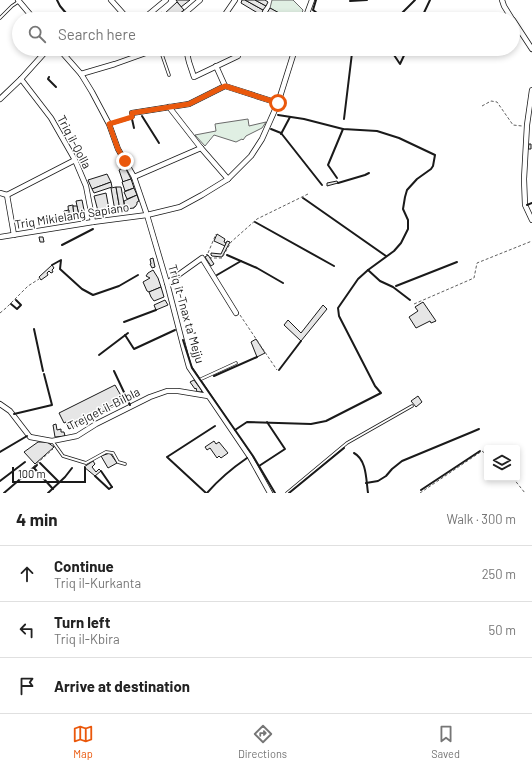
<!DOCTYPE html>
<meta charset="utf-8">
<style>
body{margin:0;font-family:Barlow,sans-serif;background:#f6f6f6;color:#222}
.controls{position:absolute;right:12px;bottom:12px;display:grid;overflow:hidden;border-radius:4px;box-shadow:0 2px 6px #0003}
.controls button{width:36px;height:36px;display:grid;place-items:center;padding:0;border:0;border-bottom:1px solid #e0e0e0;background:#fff;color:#222;font:20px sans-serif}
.scale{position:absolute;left:12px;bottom:10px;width:74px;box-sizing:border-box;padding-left:4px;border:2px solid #1a1a1a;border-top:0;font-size:11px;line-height:14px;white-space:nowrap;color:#1a1a1a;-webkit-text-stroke:3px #fff;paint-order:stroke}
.stop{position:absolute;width:12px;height:12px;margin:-9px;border:3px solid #ea580c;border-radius:50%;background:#fff}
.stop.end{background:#ea580c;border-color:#fff;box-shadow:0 1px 4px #0008}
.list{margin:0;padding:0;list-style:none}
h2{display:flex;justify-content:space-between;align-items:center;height:52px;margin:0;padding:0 16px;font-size:17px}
h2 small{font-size:13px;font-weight:400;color:#767676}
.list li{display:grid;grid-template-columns:26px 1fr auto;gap:12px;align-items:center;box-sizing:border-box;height:56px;padding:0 16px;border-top:1px solid #e0e0e0}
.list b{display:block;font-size:15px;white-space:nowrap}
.list p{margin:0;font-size:13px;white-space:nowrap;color:#767676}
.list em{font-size:13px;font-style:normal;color:#767676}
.icon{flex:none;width:22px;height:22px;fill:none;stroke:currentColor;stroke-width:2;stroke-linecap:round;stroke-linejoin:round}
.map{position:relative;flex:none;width:532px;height:493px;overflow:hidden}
.search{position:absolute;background:#fff;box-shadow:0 2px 6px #0003;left:12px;right:12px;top:12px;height:44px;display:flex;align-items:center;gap:10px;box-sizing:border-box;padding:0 14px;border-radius:22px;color:#767676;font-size:15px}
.sheet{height:220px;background:#fff}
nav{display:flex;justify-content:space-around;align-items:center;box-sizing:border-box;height:56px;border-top:1px solid #e0e0e0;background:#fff;font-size:11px;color:#767676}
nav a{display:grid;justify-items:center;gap:2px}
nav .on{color:#ea580c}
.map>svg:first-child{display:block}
.green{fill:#e0efe3;stroke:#6a6a6a}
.building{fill:#e6e6e6;stroke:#1a1a1a}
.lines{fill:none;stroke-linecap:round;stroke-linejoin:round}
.service-casing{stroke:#1a1a1a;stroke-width:3.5}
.minor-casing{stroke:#1a1a1a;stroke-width:6}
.path{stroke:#5f5f5f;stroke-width:1;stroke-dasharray:3 2;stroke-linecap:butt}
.service{stroke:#fff;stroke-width:2}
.minor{stroke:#fff;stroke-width:4.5}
.wall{stroke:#1a1a1a;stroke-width:2}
.route{stroke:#ea580c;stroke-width:5}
.labels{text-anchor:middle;stroke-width:3;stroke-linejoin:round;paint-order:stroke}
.street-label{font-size:12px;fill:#1a1a1a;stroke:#fff}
</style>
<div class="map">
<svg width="532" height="493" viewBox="0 0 532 493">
<rect width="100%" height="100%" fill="#fff"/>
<!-- green -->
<g class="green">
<path d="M272,0H293L303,10L300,19H290L270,8Z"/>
<path d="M248,119L249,126L266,122L262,128L246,136L243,140L242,139L236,142L214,135L205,146L195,135L216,131L215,124Z"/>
</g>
<!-- building -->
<g class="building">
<path d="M176,0H190L181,7Z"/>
<path d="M242,0H245L263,10L261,15L241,3Z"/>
<path d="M245,0H255L266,6L263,10Z"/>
<path d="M255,0H265L268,2L266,6Z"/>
<path d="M177,2L184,10L173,19H168L164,14Z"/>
<path d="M270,8L290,19H278L267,13Z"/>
<path d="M162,12L168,19H153Z"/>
<path d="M529,144H531V149H528Z"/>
<path d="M125,167L131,179L123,182L119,170Z"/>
<path d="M107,174L111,182L92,189L88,180Z"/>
<path d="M131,179L134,188L125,191L122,182Z"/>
<path d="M337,181L338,183L327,186V183Z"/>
<path d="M111,182L112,187L94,193L92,189Z"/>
<path d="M116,187L120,210L115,211L111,188Z"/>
<path d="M116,187H121L125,209L120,210Z"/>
<path d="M134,188L137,195L127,199L124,192Z"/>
<path d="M106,193L109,209L98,211L94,196Z"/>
<path d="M137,195L139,201L137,202V204L135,207H134V208L125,209L124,201Z"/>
<path d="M82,200L85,215L79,216L76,201Z"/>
<path d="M73,205L74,217H69L68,206Z"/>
<path d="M73,206H77L79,216L74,217Z"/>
<path d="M69,210V217L64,218V211Z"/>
<path d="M217,234L225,239L224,242L226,243L225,246L214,241Z"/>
<path d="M39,237H43L44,242H40Z"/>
<path d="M227,241L230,242L222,257L212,256L211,255V253L221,254Z"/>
<path d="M208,255L214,264L211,266L205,257Z"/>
<path d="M153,258L155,267L152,268L150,264H151L150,259Z"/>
<path d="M52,265L54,268L52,270L53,272L51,273L49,271L47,273L48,275L41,280L39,277Z"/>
<path d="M153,270L158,278L161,287L149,292L147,291L143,282L150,278L146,276L148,273Z"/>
<path d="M161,287L164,297L154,301L151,297L149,292Z"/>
<path d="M165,300L168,305L156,310L154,305Z"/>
<path d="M423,302L436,321L431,323L430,321L416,328L409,317L418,311L415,307Z"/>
<path d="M323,305L327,309L301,341L284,325L288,320L301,333Z"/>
<path d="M256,339L265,353L257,357L251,342Z"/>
<path d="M194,380L202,391L201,392H197L196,388L195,389L190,382Z"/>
<path d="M115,385L124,401L69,429L66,422L64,423L59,413Z"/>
<path d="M418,396L422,402L416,407L411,401Z"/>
<path d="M56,424L57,430L61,429V432H64L65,436L55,437L53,425Z"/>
<path d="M214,441L216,444L219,442L228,453L221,458L219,456L217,458L210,448L207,450L205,447Z"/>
<path d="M38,442H47L54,447L35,464L24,452Z"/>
<path d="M110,453L117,463L108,468L101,456Z"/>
<path d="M93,461L95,464L92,467L96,472L99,469L101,471L95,476L84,467Z"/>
</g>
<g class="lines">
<defs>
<g id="service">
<path d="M0,18L12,6L18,2"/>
<path d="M269,19L271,16L276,19"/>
<path d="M160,49L169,75"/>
<path d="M110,124L133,117L132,113"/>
<path d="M199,380L236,363"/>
<path d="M53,442L63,456L86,463L106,452L113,453L118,462L125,464"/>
<path d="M287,493L347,443L412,406"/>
</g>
<g id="minor">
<path d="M18,0L34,19"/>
<path d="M111,0L128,19"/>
<path d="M502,0L504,6L512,19"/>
<path d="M143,19L166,0"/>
<path d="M178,19L200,0"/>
<path d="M222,19L235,0"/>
<path d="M305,19L312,0"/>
<path d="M513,20L532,49"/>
<path d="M59,49L81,74L92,92L109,124L118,149L134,177L147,215L167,283L183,345L189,367L250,457L270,493"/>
<path d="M186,49L189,62L194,77L238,56V49"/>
<path d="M216,66L225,86"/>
<path d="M81,74L115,64L157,49"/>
<path d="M21,79L51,118L75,160L86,186L93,222"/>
<path d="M532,90L527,125L524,179L525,205L532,220"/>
<path d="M0,99L21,79L48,49"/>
<path d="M169,107L201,148L228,179"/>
<path d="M132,113L189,104L225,86L278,103"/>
<path d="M134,177L201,148"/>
<path d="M0,193L7,195L14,235"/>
<path d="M7,195L75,160"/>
<path d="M0,237L93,222L147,215L180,207L202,195L228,179L251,156L262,139L278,103L295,49"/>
<path d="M167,283L202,258L236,313"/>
<path d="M0,404L10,411L30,437L52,441L77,436L96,424L150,397L167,391H178L208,396"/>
</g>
</defs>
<!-- service casing -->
<use href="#service" class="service-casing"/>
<!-- minor casing -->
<use href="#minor" class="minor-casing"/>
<!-- path -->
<g class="path">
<path d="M482,106L491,101L497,102L513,125L522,126"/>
<path d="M208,253L216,234"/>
<path d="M206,255L207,254L211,258H222L231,242L257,219L308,194"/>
<path d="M414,304L474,278L477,263L532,241"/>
<path d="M0,313L6,308L28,286L39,279"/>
<path d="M240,315L277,370"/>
<path d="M33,467L53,449"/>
<path d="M513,478L525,493"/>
<path d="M420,493L482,451L487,455"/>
</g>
<!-- service -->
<use href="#service" class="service"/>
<!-- minor -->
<use href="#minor" class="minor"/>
<!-- wall -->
<g class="wall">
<path d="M57,0L60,6L71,19"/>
<path d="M316,0L313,10L325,19"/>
<path d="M350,1L367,0"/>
<path d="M396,19L415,0"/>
<path d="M421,19L430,0"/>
<path d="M382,49L394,55L400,64L407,49"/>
<path d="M49,77L48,79L56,87"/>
<path d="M278,115L304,119L343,129L377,131L399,138L435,155L433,166L431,169L417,179L407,190L405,197L403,209L408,220V229L401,243L394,251L368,270"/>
<path d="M142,116L159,143"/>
<path d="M132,119L134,128"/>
<path d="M344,119L352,53L351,49"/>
<path d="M271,129L281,133L322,185"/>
<path d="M281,134L290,117"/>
<path d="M337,178L328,165L343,129"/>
<path d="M338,183L365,175L369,173"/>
<path d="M303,198L306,200L386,256"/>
<path d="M527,205L532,203"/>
<path d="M255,222L334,266"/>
<path d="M62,245L93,229"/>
<path d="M227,255L257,268L283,283"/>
<path d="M52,265L61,260L60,269L82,289L93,295L119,286L138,275"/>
<path d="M217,275L241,261"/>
<path d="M396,286L457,262"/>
<path d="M11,304L17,309L21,305L16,300"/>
<path d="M124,322L156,310"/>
<path d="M34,329L43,371"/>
<path d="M125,335L134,349L175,330"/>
<path d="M183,340L192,368L253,456L275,493"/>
<path d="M99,355L128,333"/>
<path d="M279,370L301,341"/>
<path d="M114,371L130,405"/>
<path d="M214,376L257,357"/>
<path d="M14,414L52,405L44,374"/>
<path d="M235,430L247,422L311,424L326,421L381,393L375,386L339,316L338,308L358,279L368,270L380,281L393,287L410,300"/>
<path d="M0,452L27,436"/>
<path d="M354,453C367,460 366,480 368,493"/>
<path d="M40,463L59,482"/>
<path d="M37,465L34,468L53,489"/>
<path d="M259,466L285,449L267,422"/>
<path d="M101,471L112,487"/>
<path d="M95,476L109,489L112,487"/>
<path d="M0,481L25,462"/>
<path d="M366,483L378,481L386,476L392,469L402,461L472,432L479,429"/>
<path d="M421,490L480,451"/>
<path d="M4,493L33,468"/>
<path d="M48,493L65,477L72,468"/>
<path d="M206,493L167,457L215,426"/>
<path d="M207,493C220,478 231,469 247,458"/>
<path d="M289,493L344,448"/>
</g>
</g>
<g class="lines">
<!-- route -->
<path class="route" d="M125,161L118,149L109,124L132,117V113L189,104L225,86L278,103"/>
</g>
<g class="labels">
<!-- street labels -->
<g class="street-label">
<text transform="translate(74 142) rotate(62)" y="4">Triq il-Qolla</text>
<text transform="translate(72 216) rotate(-9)" y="4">Triq Mikielanġ Sapiano</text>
<text transform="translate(186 314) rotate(74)" y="4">Triq it-Tnax ta' Mejju</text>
<text transform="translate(104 409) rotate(-27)" y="4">Trejqet il-Bilbla</text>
</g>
</g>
</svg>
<div class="controls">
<button><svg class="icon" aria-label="layers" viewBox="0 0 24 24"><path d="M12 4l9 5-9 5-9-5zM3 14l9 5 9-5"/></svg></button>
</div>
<div class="scale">100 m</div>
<div class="stop" style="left:278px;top:103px"></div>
<div class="stop end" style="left:125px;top:161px"></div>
<div class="search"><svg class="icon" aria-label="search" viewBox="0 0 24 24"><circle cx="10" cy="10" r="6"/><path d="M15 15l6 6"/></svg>Search here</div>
</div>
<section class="sheet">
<h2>4 min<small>Walk · 300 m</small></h2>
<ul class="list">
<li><svg class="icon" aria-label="ahead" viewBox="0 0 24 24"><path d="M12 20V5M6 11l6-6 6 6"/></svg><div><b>Continue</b><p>Triq il-Kurkanta</p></div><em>250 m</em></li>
<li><svg class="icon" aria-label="left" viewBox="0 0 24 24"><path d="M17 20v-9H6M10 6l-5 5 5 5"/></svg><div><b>Turn left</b><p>Triq il-Kbira</p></div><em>50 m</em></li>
<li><svg class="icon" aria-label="arrive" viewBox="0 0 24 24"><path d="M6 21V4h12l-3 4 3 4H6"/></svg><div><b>Arrive at destination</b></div></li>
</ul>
</section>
<nav>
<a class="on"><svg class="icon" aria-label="map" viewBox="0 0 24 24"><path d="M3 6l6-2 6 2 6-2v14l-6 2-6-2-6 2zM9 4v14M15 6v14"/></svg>Map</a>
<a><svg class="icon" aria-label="directions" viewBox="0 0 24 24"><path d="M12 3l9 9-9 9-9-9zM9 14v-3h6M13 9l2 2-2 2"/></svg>Directions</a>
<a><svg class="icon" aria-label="saved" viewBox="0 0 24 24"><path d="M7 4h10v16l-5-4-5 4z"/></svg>Saved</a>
</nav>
